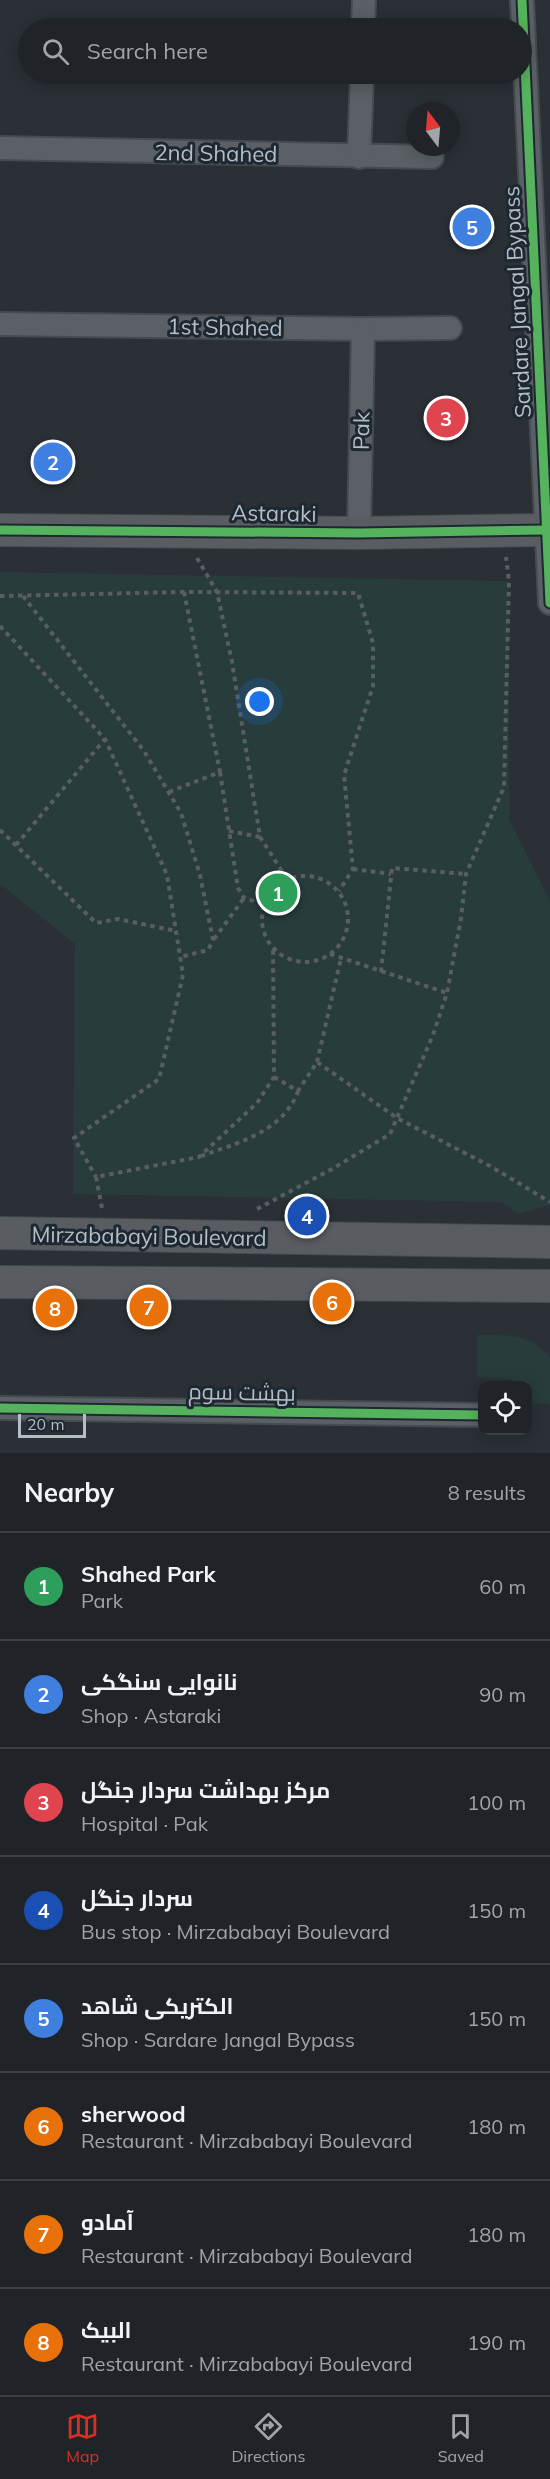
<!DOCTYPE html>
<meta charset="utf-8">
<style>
body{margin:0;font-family:Mulish,Cairo,sans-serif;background:#2d3034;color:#f1f3f6}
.controls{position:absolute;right:18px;bottom:18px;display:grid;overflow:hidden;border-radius:12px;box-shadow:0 3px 15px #0003}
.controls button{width:54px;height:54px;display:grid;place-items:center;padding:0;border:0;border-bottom:2px solid #3d4145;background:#202428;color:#f1f3f6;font:30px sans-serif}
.compass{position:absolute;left:406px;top:102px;width:54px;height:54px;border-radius:50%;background:#202428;box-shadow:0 3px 15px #0003;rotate:344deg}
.scale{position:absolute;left:18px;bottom:15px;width:68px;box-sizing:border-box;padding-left:6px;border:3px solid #b4bec7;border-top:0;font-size:16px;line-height:21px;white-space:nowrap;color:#b4bec7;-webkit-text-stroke:4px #1e2831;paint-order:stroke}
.you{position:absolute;left:260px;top:702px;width:21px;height:21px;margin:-15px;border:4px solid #fff;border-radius:50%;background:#1a73e8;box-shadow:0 0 0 9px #1a73e833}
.badge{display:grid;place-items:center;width:39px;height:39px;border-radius:50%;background:#d93025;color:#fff;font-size:20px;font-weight:700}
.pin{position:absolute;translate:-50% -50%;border:3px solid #fff;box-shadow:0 2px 6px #0006}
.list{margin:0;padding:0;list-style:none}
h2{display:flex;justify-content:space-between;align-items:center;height:78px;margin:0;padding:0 24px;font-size:26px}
h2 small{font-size:20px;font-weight:400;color:#a2a4a8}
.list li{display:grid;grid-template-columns:39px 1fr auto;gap:18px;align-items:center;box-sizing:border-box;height:108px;padding:0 24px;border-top:2px solid #3d4145}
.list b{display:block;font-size:22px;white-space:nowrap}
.list p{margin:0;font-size:20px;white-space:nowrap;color:#a2a4a8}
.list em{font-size:20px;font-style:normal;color:#a2a4a8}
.icon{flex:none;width:33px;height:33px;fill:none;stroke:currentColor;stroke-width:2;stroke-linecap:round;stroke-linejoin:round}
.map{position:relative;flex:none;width:550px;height:1453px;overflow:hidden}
.search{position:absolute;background:#202428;box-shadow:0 3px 15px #0003;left:18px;right:18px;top:18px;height:66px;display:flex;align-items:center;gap:15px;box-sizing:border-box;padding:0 21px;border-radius:33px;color:#a2a4a8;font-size:22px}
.sheet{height:942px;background:#202428}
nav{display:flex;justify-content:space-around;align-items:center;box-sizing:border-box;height:84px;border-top:2px solid #3d4145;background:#202428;font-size:16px;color:#a2a4a8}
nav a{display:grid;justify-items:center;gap:3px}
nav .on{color:#d93025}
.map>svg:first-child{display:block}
.green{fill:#283c3c}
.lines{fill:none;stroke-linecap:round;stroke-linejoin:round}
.street-casing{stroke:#464b4f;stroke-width:26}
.secondary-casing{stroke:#464b4f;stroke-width:34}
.path{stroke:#585e62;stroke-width:4;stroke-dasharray:4.5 4.5;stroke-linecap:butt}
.street{stroke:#5a6065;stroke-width:22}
.secondary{stroke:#595d62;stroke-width:32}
.cycleway-casing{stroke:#1e2831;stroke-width:13}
.cycleway{stroke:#56b35d;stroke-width:9}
.labels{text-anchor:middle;stroke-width:6;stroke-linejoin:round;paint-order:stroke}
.street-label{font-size:22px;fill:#b4bec7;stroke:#1e2831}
</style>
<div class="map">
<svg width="550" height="1453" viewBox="0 0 550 1453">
<rect width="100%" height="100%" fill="#2a3036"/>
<!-- green -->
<g class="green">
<path d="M0,572L509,581V819L550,901V1205L519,1214L501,1202L73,1194L75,944L0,884Z"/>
<path d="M477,1335C508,1335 528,1332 550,1357V1404L528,1403V1386L512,1385L511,1379L477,1377Z"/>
</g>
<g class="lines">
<defs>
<g id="street">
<path d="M522,0L550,603"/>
<path d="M363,28L364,0"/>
<path d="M0,148L432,157"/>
<path d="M359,157L362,74"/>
<path d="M0,324L363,329L450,328"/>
<path d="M359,533L363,329"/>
<path d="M0,1408L482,1415"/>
</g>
<g id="secondary">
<path d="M0,530L359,533L547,530"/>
<path d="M0,1233L550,1242"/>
<path d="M0,1282L550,1286"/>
</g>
</defs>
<!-- street casing -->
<use href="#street" class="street-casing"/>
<!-- secondary casing -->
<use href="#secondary" class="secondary-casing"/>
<!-- path -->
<g class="path">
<path d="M197,558L217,592L232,662L260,837L287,879"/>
<path d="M0,596L184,592L358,593L373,643V686L344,775L353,869L339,891"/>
<path d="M23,596L144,751L181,813L200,875L213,940L208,950L180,957"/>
<path d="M0,626L105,739L167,875L183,975L159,1079L74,1138L96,1177"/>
<path d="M220,772L238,888L244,898L265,904"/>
<path d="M169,792L220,772L184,592"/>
<path d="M0,830L96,923L118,919L176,931"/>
<path d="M229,831L260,837"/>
<path d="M16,845L105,739"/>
<path d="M353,869L391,874"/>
<circle cx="305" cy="919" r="43"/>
<path d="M214,939L244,898"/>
<path d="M330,954L447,993"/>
<path d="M381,972L392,868L466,874"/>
<path d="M317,1062L341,958"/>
<path d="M274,1077L298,1091L317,1062L397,1118L490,1166L550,1202"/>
<path d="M201,1156C238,1143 284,1131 298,1091"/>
<path d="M102,1208L96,1177L199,1157L257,1103L274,1077L273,948"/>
<path d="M257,1209L332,1169L390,1134L433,1035L447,993L461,918L466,874L504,787L509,581L506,557"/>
</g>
<!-- street -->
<use href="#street" class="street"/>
<!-- secondary -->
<use href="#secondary" class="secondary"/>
<defs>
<g id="cycleway">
<path d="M522,0L550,603"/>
<path d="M0,530L359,533L547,530"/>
<path d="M0,1408L482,1415"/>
</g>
</defs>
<!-- cycleway casing -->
<use href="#cycleway" class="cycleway-casing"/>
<!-- cycleway -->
<use href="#cycleway" class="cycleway"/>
</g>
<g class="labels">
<!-- street labels -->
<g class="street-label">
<text transform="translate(216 153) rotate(1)" y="8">2nd Shahed</text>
<text transform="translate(517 302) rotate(-93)" y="8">Sardare Jangal Bypass</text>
<text transform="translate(225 327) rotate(1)" y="8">1st Shahed</text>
<text transform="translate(361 431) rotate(-89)" y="8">Pak</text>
<text transform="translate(274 513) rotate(1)" y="8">Astaraki</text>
<text transform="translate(149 1236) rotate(1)" y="8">Mirzababayi Boulevard</text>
<text transform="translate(242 1392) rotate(1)" y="8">بهشت سوم</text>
</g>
</g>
</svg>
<div class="controls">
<button><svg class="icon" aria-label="locate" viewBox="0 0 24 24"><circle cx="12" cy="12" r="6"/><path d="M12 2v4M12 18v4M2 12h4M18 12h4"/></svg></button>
</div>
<svg class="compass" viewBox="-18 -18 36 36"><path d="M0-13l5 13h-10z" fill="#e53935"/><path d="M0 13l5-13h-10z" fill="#a2a4a8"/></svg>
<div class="scale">20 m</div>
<div class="you"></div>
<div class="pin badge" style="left:278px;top:893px;background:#2e9e5b">1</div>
<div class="pin badge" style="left:53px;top:462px;background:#3f7fe0">2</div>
<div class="pin badge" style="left:446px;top:418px;background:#e0444e">3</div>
<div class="pin badge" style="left:307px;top:1216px;background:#1a4fb4">4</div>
<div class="pin badge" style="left:472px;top:227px;background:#3f7fe0">5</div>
<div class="pin badge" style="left:332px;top:1302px;background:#e8710a">6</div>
<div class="pin badge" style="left:149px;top:1307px;background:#e8710a">7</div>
<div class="pin badge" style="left:55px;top:1308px;background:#e8710a">8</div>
<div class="search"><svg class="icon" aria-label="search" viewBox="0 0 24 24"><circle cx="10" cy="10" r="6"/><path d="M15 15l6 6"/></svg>Search here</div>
</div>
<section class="sheet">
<h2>Nearby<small>8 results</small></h2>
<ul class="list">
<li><span class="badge" style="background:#2e9e5b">1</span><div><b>Shahed Park</b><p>Park</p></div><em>60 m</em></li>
<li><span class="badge" style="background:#3f7fe0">2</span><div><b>نانوایی سنگکی</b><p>Shop · Astaraki</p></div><em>90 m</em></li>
<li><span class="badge" style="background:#e0444e">3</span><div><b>مرکز بهداشت سردار جنگل</b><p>Hospital · Pak</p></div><em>100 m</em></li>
<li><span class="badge" style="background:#1a4fb4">4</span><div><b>سردار جنگل</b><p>Bus stop · Mirzababayi Boulevard</p></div><em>150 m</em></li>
<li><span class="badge" style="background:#3f7fe0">5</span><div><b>الکتریکی شاهد</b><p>Shop · Sardare Jangal Bypass</p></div><em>150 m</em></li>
<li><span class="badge" style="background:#e8710a">6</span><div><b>sherwood</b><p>Restaurant · Mirzababayi Boulevard</p></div><em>180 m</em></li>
<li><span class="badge" style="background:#e8710a">7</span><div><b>آمادو</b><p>Restaurant · Mirzababayi Boulevard</p></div><em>180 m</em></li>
<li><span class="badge" style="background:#e8710a">8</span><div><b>البیک</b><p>Restaurant · Mirzababayi Boulevard</p></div><em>190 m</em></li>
</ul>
</section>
<nav>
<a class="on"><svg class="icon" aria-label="map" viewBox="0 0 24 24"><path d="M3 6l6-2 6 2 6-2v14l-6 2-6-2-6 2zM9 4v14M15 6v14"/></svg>Map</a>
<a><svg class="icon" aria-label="directions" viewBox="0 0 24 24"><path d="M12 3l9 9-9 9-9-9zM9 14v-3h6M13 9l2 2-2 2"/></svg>Directions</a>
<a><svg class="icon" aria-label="saved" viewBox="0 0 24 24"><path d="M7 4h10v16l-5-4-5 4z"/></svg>Saved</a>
</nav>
